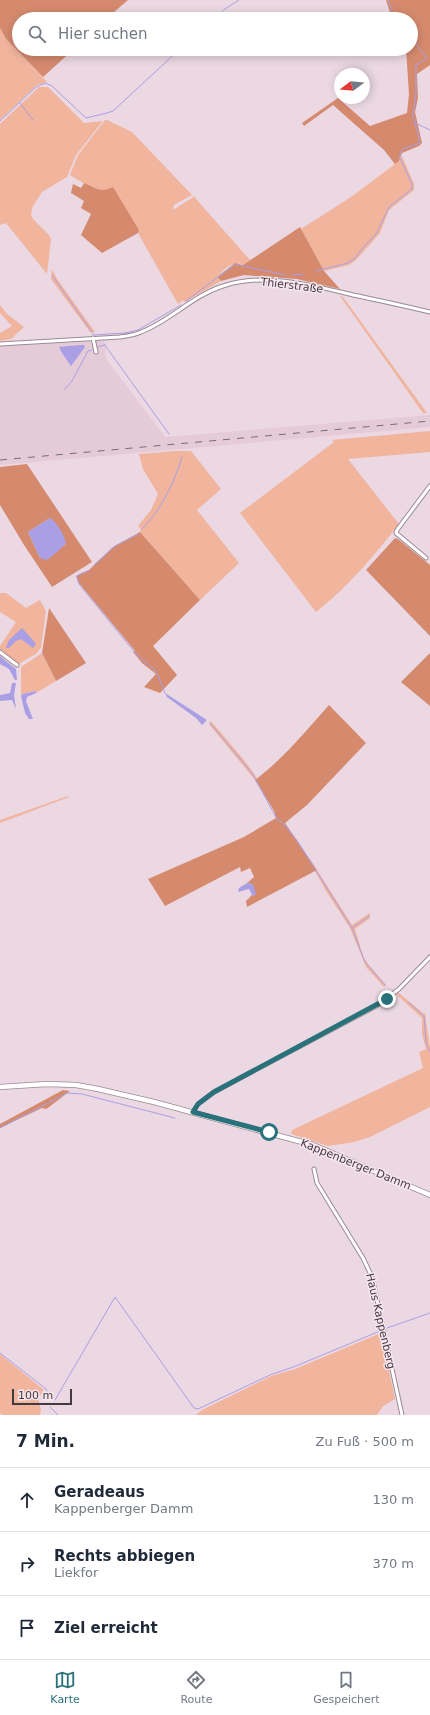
<!DOCTYPE html>
<html lang="de">
<meta charset="utf-8">
<style>
body{margin:0;font-family:"DejaVu Sans",sans-serif;background:#f6f6f7;color:#1f2937}
.compass{position:absolute;left:334px;top:68px;width:36px;height:36px;border-radius:50%;background:#fff;box-shadow:0 2px 10px #0003;rotate:254deg}
.scale{position:absolute;left:12px;bottom:10px;width:60px;box-sizing:border-box;padding-left:4px;border:2px solid #413a3e;border-top:0;font-size:11px;line-height:14px;white-space:nowrap;color:#413a3e;-webkit-text-stroke:3px #f8e6ef;paint-order:stroke}
.stop{position:absolute;width:12px;height:12px;margin:-9px;border:3px solid #29717b;border-radius:50%;background:#fff}
.stop.end{background:#29717b;border-color:#fff;box-shadow:0 1px 4px #0008}
.list{margin:0;padding:0;list-style:none}
h2{display:flex;justify-content:space-between;align-items:center;height:52px;margin:0;padding:0 16px;font-size:17px}
h2 small{font-size:13px;font-weight:400;color:#747a83}
.list li{display:grid;grid-template-columns:26px 1fr auto;gap:12px;align-items:center;box-sizing:border-box;height:64px;padding:0 16px;border-top:1px solid #e0e1e3}
.list b{display:block;font-size:15px;white-space:nowrap}
.list p{margin:0;font-size:13px;white-space:nowrap;color:#747a83}
.list em{font-size:13px;font-style:normal;color:#747a83}
.icon{flex:none;width:22px;height:22px;fill:none;stroke:currentColor;stroke-width:2;stroke-linecap:round;stroke-linejoin:round}
.map{position:relative;flex:none;width:430px;height:1415px;overflow:hidden}
.search{position:absolute;background:#fff;box-shadow:0 2px 10px #0003;left:12px;right:12px;top:12px;height:44px;display:flex;align-items:center;gap:10px;box-sizing:border-box;padding:0 14px;border-radius:22px;color:#747a83;font-size:15px}
.sheet{height:244px;background:#fff}
nav{display:flex;justify-content:space-around;align-items:center;box-sizing:border-box;height:56px;border-top:1px solid #e0e1e3;background:#fff;font-size:11px;color:#747a83}
nav a{display:grid;justify-items:center;gap:2px}
nav .on{color:#29717b}
.map>svg:first-child{display:block}
.built{fill:#e5cbd8}
.green{fill:#f1b49d}
.forest{fill:#d58a6e;fill-rule:evenodd}
.water{fill:#aa9fe5}
.lines{fill:none;stroke-linecap:round;stroke-linejoin:round}
.stream{stroke:#aa9fe5;stroke-width:1}
.street-casing{stroke:#9b8a93;stroke-width:5}
.secondary-casing{stroke:#9b8a93;stroke-width:6}
.street{stroke:#fff;stroke-width:3}
.secondary{stroke:#fff;stroke-width:4.5}
.rail{stroke:#766c72;stroke-width:1;stroke-dasharray:7 7;stroke-linecap:butt}
.route{stroke:#29717b;stroke-width:5}
.labels{text-anchor:middle;stroke-width:3;stroke-linejoin:round;paint-order:stroke}
.street-label{font-size:11px;fill:#413a3e;stroke:#f8e6ef}
</style>
<div class="map">
<svg width="430" height="1415" viewBox="0 0 430 1415">
<rect width="100%" height="100%" fill="#ebd8e2"/>
<!-- built -->
<path class="built" d="M104,340L106,348L105,353L107,360L165,437L430,415V427L0,465V345Z"/>
<!-- green -->
<g class="green">
<path d="M0,28L6,39L47,82L37,85L0,120Z"/>
<path d="M39,87H48L84,123L103,121L76,155L67,177L42,192L33,206L31,214L33,219L48,234L51,239L47,274L6,223L0,225V124Z"/>
<path d="M105,120H107L132,132L192,195L174,205L173,210L195,196L196,199L250,260L243,265C232,260 225,269 217,277L221,281L185,302L183,300L178,304L138,233L139,230L113,188C97,194 84,183 70,175L78,155Z"/>
<path d="M402,156L414,184V190L389,210L380,233L356,260L349,265L324,271L301,229L351,197L399,161Z"/>
<path d="M52,269L57,279L95,332H90L51,279Z"/>
<path d="M340,296L343,297L427,413H423Z"/>
<path d="M0,305L7,314L24,327L11,339L0,341V333L12,326L0,313Z"/>
<path d="M430,431V452L348,459L399,524C374,556 348,587 316,612L240,513L334,442L332,440Z"/>
<path d="M175,451H191L221,489L197,510L239,563L200,600L140,532L141,529L138,526L151,510L158,494L143,469L139,454Z"/>
<path d="M0,593H6L26,608L40,600L46,611L41,647L37,653L19,664L0,650V646L16,622L0,612Z"/>
<path d="M42,653L56,681L36,693V691L23,694L21,696V667Z"/>
<path d="M211,721L244,760L257,778L255,780L209,724Z"/>
<path d="M68,796L69,797L0,823V820Z"/>
<path d="M317,870L352,925L370,913V918L355,929L363,956L368,964L386,985L384,987L366,967L350,928L326,891L315,871Z"/>
<path d="M399,993L424,1014L425,1013L430,1047V1107L370,1137L354,1142L328,1146L291,1134L292,1130L423,1068L419,1052L426,1049L422,1034V1018L396,994Z"/>
<path d="M381,1333L395,1399L383,1406L377,1415H196L202,1410L271,1376L295,1369Z"/>
<path d="M0,1354L44,1390L38,1398L41,1410L40,1415H2L0,1413Z"/>
</g>
<!-- forest -->
<g class="forest">
<path d="M0,0H128L106,19H19V49H74L43,77L6,39L0,28Z"/>
<path d="M386,0H430V65L417,74L418,98L415,112L422,143L419,146L402,153L399,161L395,164L384,150L333,105L304,126L302,123L338,98L370,126L407,113L409,94L406,49H411V19H392Z"/>
<path d="M84,183C95,188 102,193 113,187L139,230L138,233L102,253L81,235L91,214L81,208L84,201L71,193L73,184L81,188Z"/>
<path d="M300,227L324,271L340,289L297,279L244,275L221,281L217,277L235,263L243,265Z"/>
<path d="M27,464L92,562L52,587L24,545L0,505V467ZM50,518L66,544L52,554L40,558L28,532Z"/>
<path d="M140,532L200,600L153,646L177,675L160,693L144,687L156,674L142,663L133,652L135,651L78,582L76,576L89,570L113,547Z"/>
<path d="M395,538L398,539L430,565V636L366,570Z"/>
<path d="M49,608L86,663L56,681L42,653Z"/>
<path d="M430,653V706L401,682Z"/>
<path d="M329,705L366,743L307,805L285,823L317,870L247,907L246,901L252,895L254,896L250,883H247L254,877L250,868L241,872L240,867L165,906L148,879L244,837L276,818L274,811L255,780C283,759 306,731 329,705Z"/>
<path d="M63,1090L70,1091L49,1107L46,1109L42,1108L0,1128V1124Z"/>
</g>
<!-- water -->
<g class="water">
<path d="M80,345H84L85,347L71,366L62,353L59,347Z"/>
<path d="M50,518C57,522 65,536 66,544C59,549 53,557 46,560L40,558L28,532Z"/>
<path d="M22,628L36,644L33,648L21,639L16,641L9,648H6L9,640Z"/>
<path d="M0,656L16,669L17,680H15L9,669L0,664Z"/>
<path d="M12,683H16L14,695L16,709L12,700L0,701V695L10,693Z"/>
<path d="M36,691V693L27,697L26,701L33,719H29L25,713L21,696L23,694Z"/>
<path d="M165,693L207,720L202,725L196,718L167,697Z"/>
<path d="M247,883L253,884L256,894L254,896L252,895L249,889L238,892L239,888Z"/>
</g>
<g class="lines">
<!-- stream -->
<g class="stream">
<path d="M388,0L395,19"/>
<path d="M214,19L225,9L239,0"/>
<path d="M20,103L33,120"/>
<path d="M0,121L36,87L45,83L52,86L86,118L107,113L113,111L180,49"/>
<path d="M415,123L430,130"/>
<path d="M316,271L348,263L355,258L362,249L376,234L389,207L412,189V184L400,158V153L403,149L420,143L413,115L416,94V65L427,58L411,38"/>
<path d="M52,275L94,335L125,333L138,330L181,305"/>
<path d="M292,275L303,274"/>
<path d="M186,301L233,266L238,265L285,275"/>
<path d="M104,344L169,434"/>
<path d="M98,347L104,345"/>
<path d="M64,390L72,381L88,351L92,350"/>
<path d="M142,529C160,512 175,481 182,457"/>
<path d="M94,565L115,546L138,534"/>
<path d="M90,570L78,575L77,577L79,584L136,654L156,671L165,693"/>
<path d="M210,723L252,773L277,819L285,825L298,842L352,928L365,962L385,985"/>
<path d="M352,928L369,916"/>
<path d="M408,1002L424,1016L426,1043L430,1052"/>
<path d="M0,1128L67,1093L82,1094L175,1118"/>
<path d="M387,1328L430,1313"/>
<path d="M0,1353L46,1389L47,1392L45,1400"/>
<path d="M55,1400L115,1297L194,1408L198,1409L270,1375L296,1366L380,1331"/>
<path d="M50,1407L58,1415"/>
</g>
<defs>
<g id="street">
<path d="M93,338L96,352"/>
<path d="M0,344L120,337C127,336 135,335 141,332C170,321 192,296 223,286C264,272 312,285 353,295C378,300 404,306 430,312"/>
<path d="M426,558L396,533L397,530L430,486"/>
<path d="M0,652L17,665"/>
<path d="M193,1112L198,1104L214,1092L378,1005L399,989L430,957"/>
<path d="M314,1169L317,1183L363,1258L372,1277L402,1415"/>
</g>
<path id="secondary" d="M0,1087L47,1084L76,1085L98,1089L154,1102L313,1145L430,1195"/>
</defs>
<!-- street casing -->
<use href="#street" class="street-casing"/>
<!-- secondary casing -->
<use href="#secondary" class="secondary-casing"/>
<!-- street -->
<use href="#street" class="street"/>
<!-- secondary -->
<use href="#secondary" class="secondary"/>
<!-- rail -->
<path class="rail" d="M0,460L430,421"/>
</g>
<g class="lines">
<!-- route -->
<path class="route" d="M269,1132L193,1112L198,1104L214,1092L387,999"/>
</g>
<g class="labels">
<!-- street labels -->
<g class="street-label">
<text transform="translate(292 285) rotate(7)" y="4">Thierstraße</text>
<text transform="translate(356 1164) rotate(22)" y="4">Kappenberger Damm</text>
<text transform="translate(381 1321) rotate(77)" y="4">Haus Kappenberg</text>
</g>
</g>
</svg>
<svg class="compass" viewBox="-18 -18 36 36"><path d="M0-13l5 13h-10z" fill="#e53935"/><path d="M0 13l5-13h-10z" fill="#747a83"/></svg>
<div class="scale">100 m</div>
<div class="stop" style="left:269px;top:1132px"></div>
<div class="stop end" style="left:387px;top:999px"></div>
<div class="search"><svg class="icon" aria-label="search" viewBox="0 0 24 24"><circle cx="10" cy="10" r="6"/><path d="M15 15l6 6"/></svg>Hier suchen</div>
</div>
<section class="sheet">
<h2>7 Min.<small>Zu Fuß · 500 m</small></h2>
<ul class="list">
<li><svg class="icon" aria-label="ahead" viewBox="0 0 24 24"><path d="M12 20V5M6 11l6-6 6 6"/></svg><div><b>Geradeaus</b><p>Kappenberger Damm</p></div><em>130 m</em></li>
<li><svg class="icon" aria-label="right" viewBox="0 0 24 24"><path d="M7 20v-9h11M14 6l5 5-5 5"/></svg><div><b>Rechts abbiegen</b><p>Liekfor</p></div><em>370 m</em></li>
<li><svg class="icon" aria-label="arrive" viewBox="0 0 24 24"><path d="M6 21V4h12l-3 4 3 4H6"/></svg><div><b>Ziel erreicht</b></div></li>
</ul>
</section>
<nav>
<a class="on"><svg class="icon" aria-label="map" viewBox="0 0 24 24"><path d="M3 6l6-2 6 2 6-2v14l-6 2-6-2-6 2zM9 4v14M15 6v14"/></svg>Karte</a>
<a><svg class="icon" aria-label="directions" viewBox="0 0 24 24"><path d="M12 3l9 9-9 9-9-9zM9 14v-3h6M13 9l2 2-2 2"/></svg>Route</a>
<a><svg class="icon" aria-label="saved" viewBox="0 0 24 24"><path d="M7 4h10v16l-5-4-5 4z"/></svg>Gespeichert</a>
</nav>
